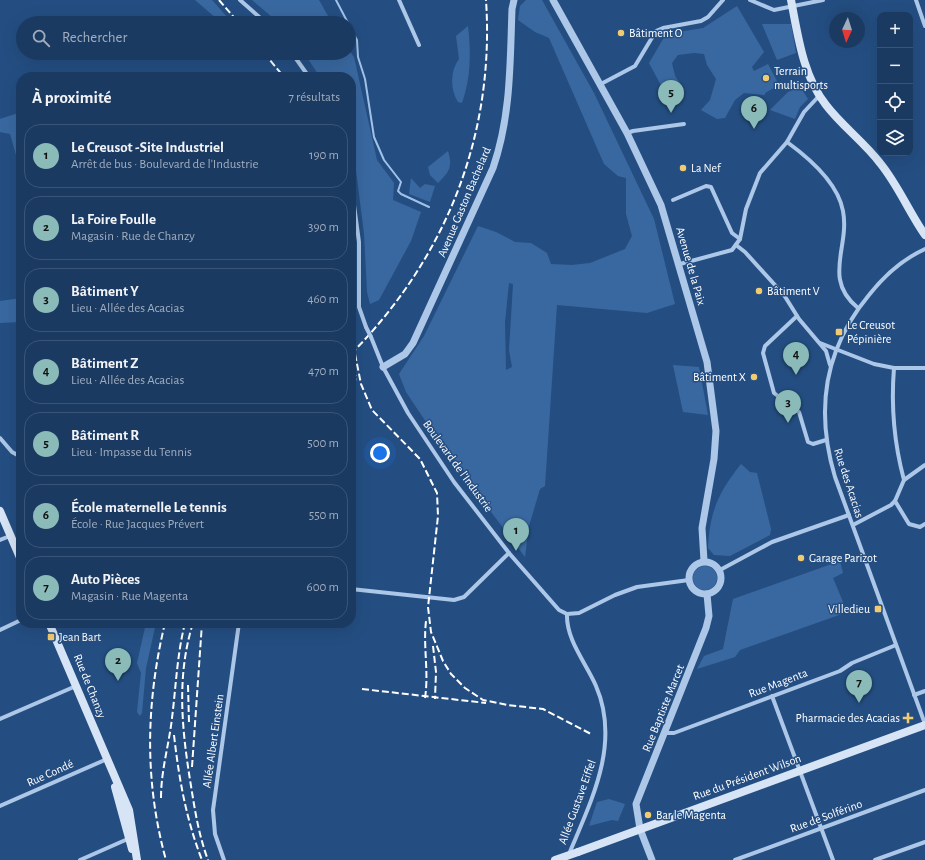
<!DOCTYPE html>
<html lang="fr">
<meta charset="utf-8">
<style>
body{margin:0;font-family:"Alegreya Sans",sans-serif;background:#28456b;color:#f1f3f6}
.controls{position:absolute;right:12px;top:12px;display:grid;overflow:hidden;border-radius:8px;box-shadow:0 4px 16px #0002}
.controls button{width:36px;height:36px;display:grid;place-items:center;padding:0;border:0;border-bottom:1px solid #395477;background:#1b3a62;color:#f1f3f6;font:20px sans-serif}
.compass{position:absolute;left:829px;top:12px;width:36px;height:36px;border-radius:50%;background:#1b3a62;box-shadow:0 4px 16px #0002;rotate:184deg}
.you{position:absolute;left:380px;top:453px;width:14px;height:14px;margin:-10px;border:3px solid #fff;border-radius:50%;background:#1a73e8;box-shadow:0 0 0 6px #1a73e833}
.badge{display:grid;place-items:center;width:26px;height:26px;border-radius:50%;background:#8bbbb9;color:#111;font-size:13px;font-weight:700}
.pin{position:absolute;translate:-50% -33px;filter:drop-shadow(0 1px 2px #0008)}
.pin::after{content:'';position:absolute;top:21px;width:14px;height:12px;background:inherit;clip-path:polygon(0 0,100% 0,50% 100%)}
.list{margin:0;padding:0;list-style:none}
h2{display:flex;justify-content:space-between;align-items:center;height:52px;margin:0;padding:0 16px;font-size:17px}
h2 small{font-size:13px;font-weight:400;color:#a0adbe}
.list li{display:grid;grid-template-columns:26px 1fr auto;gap:12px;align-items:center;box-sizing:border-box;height:64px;margin:0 8px 8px;padding:0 8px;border:1px solid #395477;border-radius:16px}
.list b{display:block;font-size:15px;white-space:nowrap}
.list p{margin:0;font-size:13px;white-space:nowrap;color:#a0adbe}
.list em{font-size:13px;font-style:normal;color:#a0adbe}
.icon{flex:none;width:22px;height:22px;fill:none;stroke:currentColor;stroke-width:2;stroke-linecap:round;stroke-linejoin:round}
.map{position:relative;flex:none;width:925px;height:860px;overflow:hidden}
.search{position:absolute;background:#1b3a62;box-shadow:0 4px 16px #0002;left:16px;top:16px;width:340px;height:44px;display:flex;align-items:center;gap:10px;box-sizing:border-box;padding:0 14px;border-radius:22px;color:#a0adbe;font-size:15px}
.panel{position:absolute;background:#1b3a62;box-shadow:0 4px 16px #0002;left:16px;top:72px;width:340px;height:556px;border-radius:16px}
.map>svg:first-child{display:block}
.green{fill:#3968a0;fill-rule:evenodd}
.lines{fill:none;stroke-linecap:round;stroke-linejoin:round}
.stream{stroke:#a1c2e8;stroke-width:2}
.minor{stroke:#acc7e7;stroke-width:4}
.tertiary{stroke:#acc7e7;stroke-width:7}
.secondary{stroke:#d6e4f6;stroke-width:8}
.rail{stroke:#fff;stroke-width:2;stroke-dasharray:7 3;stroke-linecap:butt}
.minor-bridge{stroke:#acc7e7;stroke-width:4}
.secondary-bridge{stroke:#d6e4f6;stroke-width:8}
.poi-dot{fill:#f1cb70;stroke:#244e82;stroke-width:1.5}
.labels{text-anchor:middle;stroke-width:3;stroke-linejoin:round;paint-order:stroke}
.poi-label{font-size:12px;fill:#fff;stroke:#244e82;text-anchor:start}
.street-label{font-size:12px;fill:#fff;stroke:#244e82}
</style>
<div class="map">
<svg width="925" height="860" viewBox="0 0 925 860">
<rect width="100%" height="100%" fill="#244e82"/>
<!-- green -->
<g class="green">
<path d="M195,0H212L229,19L227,22L217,19Z"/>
<path d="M252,0H319L332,23H279Z"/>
<path d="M526,0H542L594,93L654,219L675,304L647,313L557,305L545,486L540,489L529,526L525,557L482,500L464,471L424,419L406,392L399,374L424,336L478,226L496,232L515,242L531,243L547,253L551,264L572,265L590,263L625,249L632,236L626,214V178L618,176L604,164L549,38L535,32L518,20L520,6ZM509,283L513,284L509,350L512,367L506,370L505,322Z"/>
<path d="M737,6L764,52L752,67L754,71L768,64L779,85L765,93V95L744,93L735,100L725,118L717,119L701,110L710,100L716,79L707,65L704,54L694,53L678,55L672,63L675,76L684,89V98L675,101L663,89L649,63L666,34L703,28Z"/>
<path d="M762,24H791L796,53L777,60Z"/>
<path d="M468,26C471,52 471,78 462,103L458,102C450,89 450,71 459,59L456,36Z"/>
<path d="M349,50L354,57L377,160L394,183L393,200L421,212L411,241L379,300L370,304L367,292L364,234L355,163L351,153V77H320L304,53H349Z"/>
<path d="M795,89L803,91L808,99L800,107L795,119L770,110L788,92Z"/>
<path d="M21,112V158L17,159L10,134L0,132V119Z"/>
<path d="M448,151C453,167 449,172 438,183L430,175L428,167Z"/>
<path d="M411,178L420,188L425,184L435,186L430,202L409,194Z"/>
<path d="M21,298V322L0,323V301Z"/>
<path d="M673,365L699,367L708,415L683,412Z"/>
<path d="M741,464L750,472L757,473L771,529L770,535L730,556L714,555L708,548C710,511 718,493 741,464Z"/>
<path d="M840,561L843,573L833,578L846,609L842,614L740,650L735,657L697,669L704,656L723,649L733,599Z"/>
<circle cx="705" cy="578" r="12"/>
<path d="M146,623H156L146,668L142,713L140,716L137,712L141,673L137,663Z"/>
<path d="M609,799L625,804L618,821L612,820L589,826L597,802Z"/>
</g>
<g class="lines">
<!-- stream -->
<g class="stream">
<path d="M336,0L348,23"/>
<path d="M349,26L357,40L358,57L365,79L374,137L384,160L401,182L398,191L401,194L429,207"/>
</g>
<!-- minor -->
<g class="minor">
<path d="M240,0L266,23"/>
<path d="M399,0L419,45"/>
<path d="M750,0L774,10L823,0"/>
<path d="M916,0L925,26"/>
<path d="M292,53L309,77"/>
<path d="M599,85L635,66L656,31L663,28L701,21L708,17L723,0"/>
<path d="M627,133L633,131L684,124"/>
<path d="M787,142C809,158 838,183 843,211C850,247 822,279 858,308"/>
<path d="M351,183L359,242V307L366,327"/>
<path d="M673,200L706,186L711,187L732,233L740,239"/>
<path d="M736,245L745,252L784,295L799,319L826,351L830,365"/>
<path d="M925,249C903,259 884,276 869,295C824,349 815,410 835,477L925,724"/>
<path d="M680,264L732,250L740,239L746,209L760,173L787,142L804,112L819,96"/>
<path d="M797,316L765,346L763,353L774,393L799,412L808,442L813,444L826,440"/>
<path d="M371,337L383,367L408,413L454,482L509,553L559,610L567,614L579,613L615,595L637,587L689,580"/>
<path d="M820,343L874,364L894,368H925"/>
<path d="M894,368C891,405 894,443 904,480"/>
<path d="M0,438L12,452L21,457"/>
<path d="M895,501L909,524L920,527L925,524"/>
<path d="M853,525L891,505L895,501L904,480L925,465"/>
<path d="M0,540L10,536"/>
<path d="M720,570L772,542L849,515"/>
<path d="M351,589L454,600L464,597L509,553"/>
<path d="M567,614C566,640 586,663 596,686C621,744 591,801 569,854"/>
<path d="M0,630L21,620"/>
<path d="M914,695L925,691"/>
<path d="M772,696L833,860"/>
<path d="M0,719L76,686"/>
<path d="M666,733H674L840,671L852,663L896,645"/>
<path d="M0,806L107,759"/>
<path d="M80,860L130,838"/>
<path d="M224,860L215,834L213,810L239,623"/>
<path d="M735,860L925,790"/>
<path d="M875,860L925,842"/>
</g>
<!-- tertiary -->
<g class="tertiary">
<path d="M553,0L627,133L661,205L707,362L716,431L714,459L702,528L704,561"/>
<path d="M383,367L405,354L413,343L493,168C511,116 510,63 512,9L514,0"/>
<circle cx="705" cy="578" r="16"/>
<path d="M652,860L640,829L636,804L706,628L709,616L707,594"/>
</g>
<!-- secondary -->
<g class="secondary">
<path d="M791,0C798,36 803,76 826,105C842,126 864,142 880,163C898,185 909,212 925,235"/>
<path d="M0,511L21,560"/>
<path d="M49,623L129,810L137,860"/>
<path d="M115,787L132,849"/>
<path d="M578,852L925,725"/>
</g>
<!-- rail -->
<g class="rail">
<path d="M219,0L239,23"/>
<path d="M264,53L284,77"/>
<path d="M351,249L352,322L355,353"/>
<path d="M351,354C446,258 495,135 486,0"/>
<path d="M355,354L361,384L372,410L420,459L437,493L438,516L428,607L431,632L443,661L451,674L465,688L483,700L508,705L543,709L591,734"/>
<path d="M351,405L356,375"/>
<path d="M165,623C146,702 144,781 166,860"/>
<path d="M193,623C176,677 182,731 191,786C195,811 199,836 208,860"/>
<path d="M433,646L436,672L435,699"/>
<path d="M188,685L189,723"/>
<path d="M362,689L486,703"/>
<path d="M425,698C429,672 423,647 426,621"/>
<path d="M174,735C179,779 186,819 202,860"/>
<path d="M192,767L202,623"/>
<path d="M161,798C161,770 169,745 172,718C176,686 177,655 185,623"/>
</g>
<!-- minor-bridge -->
<path class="minor-bridge" d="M366,327L371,337"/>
<!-- secondary-bridge -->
<path class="secondary-bridge" d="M555,860L578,852"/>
</g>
<!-- markers -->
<g class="poi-dot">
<circle cx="621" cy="33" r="4"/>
<circle cx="766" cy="78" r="4"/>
<circle cx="683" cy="168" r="4"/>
<circle cx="759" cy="291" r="4"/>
<rect x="835" y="328" width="8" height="8" rx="2"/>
<circle cx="754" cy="377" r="4"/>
<circle cx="801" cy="558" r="4"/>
<rect x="874" y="605" width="8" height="8" rx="2"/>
<rect x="47" y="633" width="8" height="8" rx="2"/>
<path d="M906 712h4v4h4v4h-4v4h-4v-4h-4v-4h4z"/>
<circle cx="648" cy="815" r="4"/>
</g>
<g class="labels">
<!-- poi labels -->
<g class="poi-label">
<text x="629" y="37">Bâtiment O</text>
<text x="774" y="75">Terrain<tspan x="774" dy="14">multisports</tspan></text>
<text x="691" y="172">La Nef</text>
<text x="767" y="295">Bâtiment V</text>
<text x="847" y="329">Le Creusot<tspan x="847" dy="14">Pépinière</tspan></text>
<text x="746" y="381" text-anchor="end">Bâtiment X</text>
<text x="809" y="562">Garage Parizot</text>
<text x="870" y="613" text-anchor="end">Villedieu</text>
<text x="59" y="641">Jean Bart</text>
<text x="900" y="722" text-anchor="end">Pharmacie des Acacias</text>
<text x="656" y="819">Bar le Magenta</text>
</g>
<!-- street labels -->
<g class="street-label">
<text transform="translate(464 202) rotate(-67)" y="4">Avenue Gaston Bachelard</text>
<text transform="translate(691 266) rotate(74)" y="4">Avenue de la Paix</text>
<text transform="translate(458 466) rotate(54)" y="4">Boulevard de l'Industrie</text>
<text transform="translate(849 483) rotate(72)" y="4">Rue des Acacias</text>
<text transform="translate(778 683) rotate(-21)" y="4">Rue Magenta</text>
<text transform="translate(90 686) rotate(68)" y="4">Rue de Chanzy</text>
<text transform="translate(663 708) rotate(-68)" y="4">Rue Baptiste Marcet</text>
<text transform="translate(213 741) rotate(-82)" y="4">Allée Albert Einstein</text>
<text transform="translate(50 773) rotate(-24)" y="4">Rue Condé</text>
<text transform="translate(747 777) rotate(-20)" y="4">Rue du Président Wilson</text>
<text transform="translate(577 802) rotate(-70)" y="4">Allée Gustave Eiffel</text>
<text transform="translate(826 816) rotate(-20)" y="4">Rue de Solférino</text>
</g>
</g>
</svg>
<div class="controls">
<button>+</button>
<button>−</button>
<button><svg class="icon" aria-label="locate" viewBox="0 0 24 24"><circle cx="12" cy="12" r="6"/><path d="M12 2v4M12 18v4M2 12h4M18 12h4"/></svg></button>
<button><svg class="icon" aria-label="layers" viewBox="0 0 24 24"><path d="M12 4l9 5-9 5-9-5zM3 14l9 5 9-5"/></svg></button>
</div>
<svg class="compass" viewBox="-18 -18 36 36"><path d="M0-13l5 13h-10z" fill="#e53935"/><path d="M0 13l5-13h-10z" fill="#a0adbe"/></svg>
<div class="you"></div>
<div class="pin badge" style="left:516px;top:551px">1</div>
<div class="pin badge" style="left:118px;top:681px">2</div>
<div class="pin badge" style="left:788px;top:423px">3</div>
<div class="pin badge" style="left:796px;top:375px">4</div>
<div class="pin badge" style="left:671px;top:113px">5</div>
<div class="pin badge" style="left:754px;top:129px">6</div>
<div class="pin badge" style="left:859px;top:703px">7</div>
<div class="search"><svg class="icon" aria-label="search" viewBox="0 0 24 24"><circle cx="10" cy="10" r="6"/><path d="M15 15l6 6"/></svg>Rechercher</div>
<section class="panel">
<h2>À proximité<small>7 résultats</small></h2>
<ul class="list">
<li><span class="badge">1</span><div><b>Le Creusot -Site Industriel</b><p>Arrêt de bus · Boulevard de l'Industrie</p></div><em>190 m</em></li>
<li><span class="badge">2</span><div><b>La Foire Foulle</b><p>Magasin · Rue de Chanzy</p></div><em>390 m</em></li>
<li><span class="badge">3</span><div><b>Bâtiment Y</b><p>Lieu · Allée des Acacias</p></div><em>460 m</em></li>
<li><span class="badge">4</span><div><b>Bâtiment Z</b><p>Lieu · Allée des Acacias</p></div><em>470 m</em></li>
<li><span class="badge">5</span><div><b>Bâtiment R</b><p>Lieu · Impasse du Tennis</p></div><em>500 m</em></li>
<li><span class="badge">6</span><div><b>École maternelle Le tennis</b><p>École · Rue Jacques Prévert</p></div><em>550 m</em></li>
<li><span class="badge">7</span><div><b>Auto Pièces</b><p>Magasin · Rue Magenta</p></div><em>600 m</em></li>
</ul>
</section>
</div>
